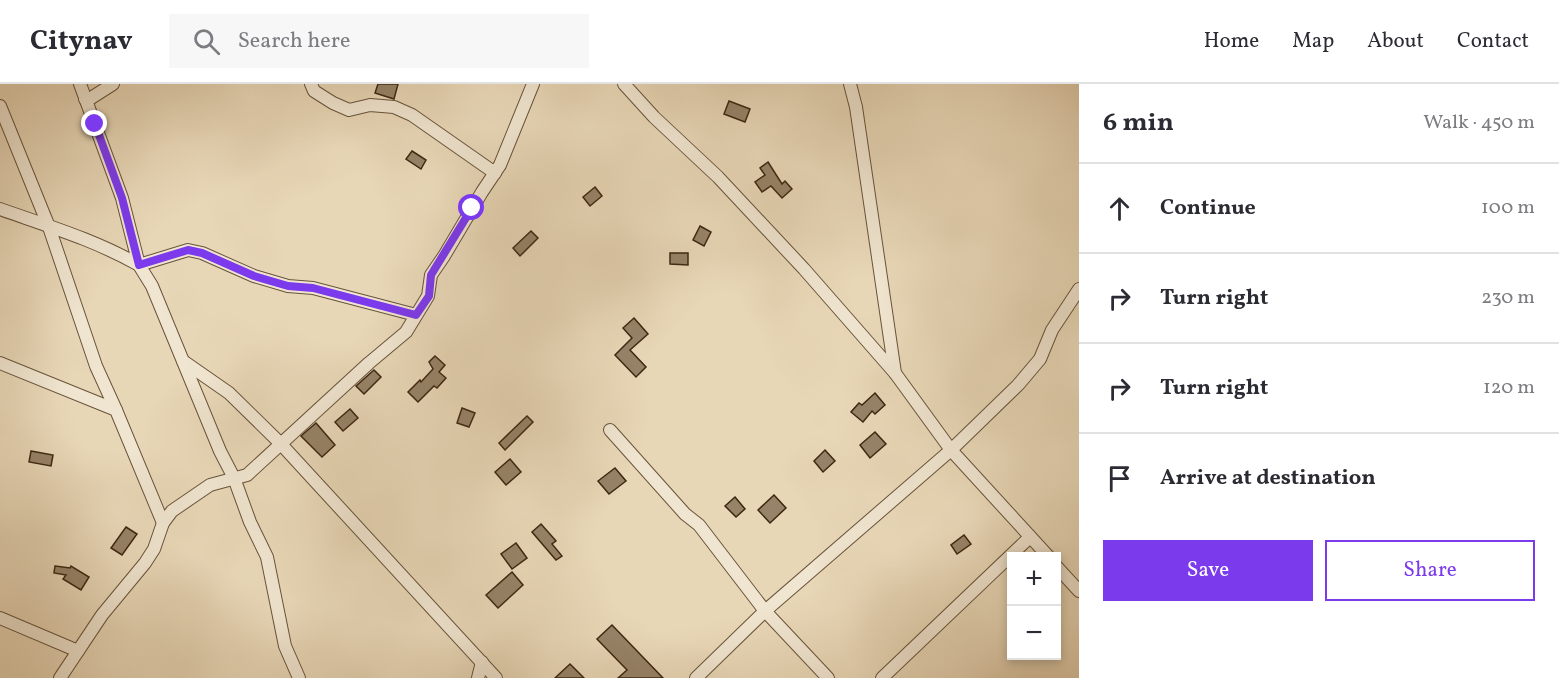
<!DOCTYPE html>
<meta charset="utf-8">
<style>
body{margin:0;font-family:Vollkorn,serif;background:#f7f7f7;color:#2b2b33}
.controls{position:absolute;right:18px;bottom:18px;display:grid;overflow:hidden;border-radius:0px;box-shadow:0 3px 9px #0003}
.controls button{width:54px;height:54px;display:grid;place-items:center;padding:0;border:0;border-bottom:2px solid #e1e1e2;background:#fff;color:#2b2b33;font:30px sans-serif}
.stop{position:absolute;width:18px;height:18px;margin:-14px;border:4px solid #7c3aed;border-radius:50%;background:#fff}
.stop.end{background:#7c3aed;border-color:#fff;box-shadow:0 2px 6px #0008}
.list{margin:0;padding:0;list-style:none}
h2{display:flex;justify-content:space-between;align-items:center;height:78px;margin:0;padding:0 24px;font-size:26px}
h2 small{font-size:20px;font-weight:400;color:#7c7c81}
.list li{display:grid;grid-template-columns:39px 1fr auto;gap:18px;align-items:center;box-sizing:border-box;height:90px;padding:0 24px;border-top:2px solid #e1e1e2}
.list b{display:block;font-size:22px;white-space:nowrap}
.list em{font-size:20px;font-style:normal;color:#7c7c81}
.actions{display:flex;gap:12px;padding:18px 24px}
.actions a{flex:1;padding:14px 0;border:2px solid #7c3aed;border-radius:0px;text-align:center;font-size:21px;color:#7c3aed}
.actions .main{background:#7c3aed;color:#fff}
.icon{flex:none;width:33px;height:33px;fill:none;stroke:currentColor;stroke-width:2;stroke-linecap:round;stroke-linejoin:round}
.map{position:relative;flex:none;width:1079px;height:594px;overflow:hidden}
header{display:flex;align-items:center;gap:36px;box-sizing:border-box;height:84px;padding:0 30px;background:#fff;border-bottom:2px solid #e1e1e2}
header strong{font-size:28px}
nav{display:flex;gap:33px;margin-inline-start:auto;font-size:21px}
.search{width:420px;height:54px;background:#f7f7f7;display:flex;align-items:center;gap:15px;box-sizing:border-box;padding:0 21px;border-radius:0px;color:#7c7c81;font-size:22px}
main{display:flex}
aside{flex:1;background:#fff}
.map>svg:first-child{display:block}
.building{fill:#968368;stroke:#3d2712;stroke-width:1.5}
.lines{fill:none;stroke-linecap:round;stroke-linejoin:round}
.minor-casing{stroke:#68533b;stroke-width:14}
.minor{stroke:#f0e5d0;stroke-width:12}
.route{stroke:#7c3aed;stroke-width:8}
</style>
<header>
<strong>Citynav</strong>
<div class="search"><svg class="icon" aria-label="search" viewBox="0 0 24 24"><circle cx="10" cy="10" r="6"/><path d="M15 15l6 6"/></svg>Search here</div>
<nav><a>Home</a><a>Map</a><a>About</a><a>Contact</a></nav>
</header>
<main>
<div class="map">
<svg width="1079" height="594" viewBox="0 0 1079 594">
<rect width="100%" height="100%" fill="#e8d7b7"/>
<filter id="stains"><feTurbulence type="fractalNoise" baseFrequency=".00333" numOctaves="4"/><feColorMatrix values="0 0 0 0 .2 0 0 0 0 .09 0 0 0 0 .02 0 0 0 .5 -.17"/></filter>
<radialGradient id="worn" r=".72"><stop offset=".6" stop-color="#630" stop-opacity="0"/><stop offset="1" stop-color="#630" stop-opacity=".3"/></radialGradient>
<!-- building -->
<g class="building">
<path d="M378,0H398L394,15L375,9Z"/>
<path d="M729,17L750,25L745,38L724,30Z"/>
<path d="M412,67L426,76L421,85L406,75Z"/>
<path d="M768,78L782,100L785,97L792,105L782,114L771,102L762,108L755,98L765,91L760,84Z"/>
<path d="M595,103L602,112L590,122L583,113Z"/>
<path d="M700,142L711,148L704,162L693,156Z"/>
<path d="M531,147L538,154L520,172L513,164Z"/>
<path d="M670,169H688V181L670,180Z"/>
<path d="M634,234L648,250L630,266L646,283L636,293L615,271L632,254L623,244Z"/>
<path d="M435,272L445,281L439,288L446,294L437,304L434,302L418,318L408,308L420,296L421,298L433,285L429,278Z"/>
<path d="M374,286L381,293L364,310L356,302Z"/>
<path d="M875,309L885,321L875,330L872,327L863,338L851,328L859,319L862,321Z"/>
<path d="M462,324L475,329L469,343L457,339Z"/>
<path d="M350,325L358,334L343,347L335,338Z"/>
<path d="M527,332L533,338L505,366L499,359Z"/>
<path d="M316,339L335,361L322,373L301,352Z"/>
<path d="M875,348L886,360L870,374L860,361Z"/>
<path d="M825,366L835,377L823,388L814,377Z"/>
<path d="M31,367L53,371L51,382L29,378Z"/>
<path d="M510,375L521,388L506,401L495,388Z"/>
<path d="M615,384L626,397L609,410L598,397Z"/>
<path d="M774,411L786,424L770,439L758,426Z"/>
<path d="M735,413L745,425L736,433L725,422Z"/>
<path d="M541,440L556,457L552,460L562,472L556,476L532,448Z"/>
<path d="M126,443L137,450L122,471L111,464Z"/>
<path d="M964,451L971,460L957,470L951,461Z"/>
<path d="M516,459L527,474L512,485L501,470Z"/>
<path d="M55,482L70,484L71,482L89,493L81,506L63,495L66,491L54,489Z"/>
<path d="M512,488L523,501L498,524L486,511Z"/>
<path d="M612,541L663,594H618L627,586L597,555Z"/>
<path d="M570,580L584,594H555Z"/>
</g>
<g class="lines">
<defs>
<g id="minor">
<path d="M80,0L122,114L139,181L152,202L220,367L234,394L250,438L267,473L285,562L299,594"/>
<path d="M311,0L314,7L333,19L349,26L370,21L394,23L412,31L495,89"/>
<path d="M624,0L654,33L718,93L804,185L895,289L951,366L1048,472"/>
<path d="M850,0L856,23L895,289"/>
<path d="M85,15L91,14L113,0"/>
<path d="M0,22L49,143L96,282L116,326"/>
<path d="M0,125C48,142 95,156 139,181L188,166L202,169L254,192L288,202L313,204L416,231"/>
<path d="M183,277L229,309L280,359L496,594"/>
<path d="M0,279L116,326L163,439"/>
<path d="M610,346L685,430L699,441L765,527L828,594"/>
<path d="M1056,482L1079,507"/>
<path d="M0,534L78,567"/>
<path d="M60,594L102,531L145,479L154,465L163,439L172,427L210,401L247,391L369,279L406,248L428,212L431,191L444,172L482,108L500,81L533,0"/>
<path d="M478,594L482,578"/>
<path d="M696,594L765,527L951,366L1018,301L1040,275L1052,246L1079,205"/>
<path d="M882,594L1030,453"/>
</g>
</defs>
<!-- minor casing -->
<use href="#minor" class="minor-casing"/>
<!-- minor -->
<use href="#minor" class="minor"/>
</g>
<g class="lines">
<!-- route -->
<path class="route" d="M95,40L122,114L139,181L188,166L202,169L254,192L288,202L313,204L416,231L429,212L431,191L472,124"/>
</g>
<rect width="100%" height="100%" filter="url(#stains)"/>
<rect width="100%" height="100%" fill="url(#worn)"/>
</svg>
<div class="controls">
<button>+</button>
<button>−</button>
</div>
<div class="stop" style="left:472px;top:124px"></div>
<div class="stop end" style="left:95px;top:40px"></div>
</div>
<aside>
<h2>6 min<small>Walk · 450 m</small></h2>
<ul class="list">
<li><svg class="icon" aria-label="ahead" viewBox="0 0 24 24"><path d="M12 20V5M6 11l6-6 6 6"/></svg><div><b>Continue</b></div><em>100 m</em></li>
<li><svg class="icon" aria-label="right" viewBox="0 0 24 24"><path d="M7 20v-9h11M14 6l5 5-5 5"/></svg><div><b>Turn right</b></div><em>230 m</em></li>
<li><svg class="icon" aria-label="right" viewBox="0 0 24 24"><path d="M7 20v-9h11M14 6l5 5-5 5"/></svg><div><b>Turn right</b></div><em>120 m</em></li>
<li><svg class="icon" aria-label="arrive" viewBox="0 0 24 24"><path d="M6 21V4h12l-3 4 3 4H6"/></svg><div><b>Arrive at destination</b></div></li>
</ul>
<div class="actions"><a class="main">Save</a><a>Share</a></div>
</aside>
</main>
